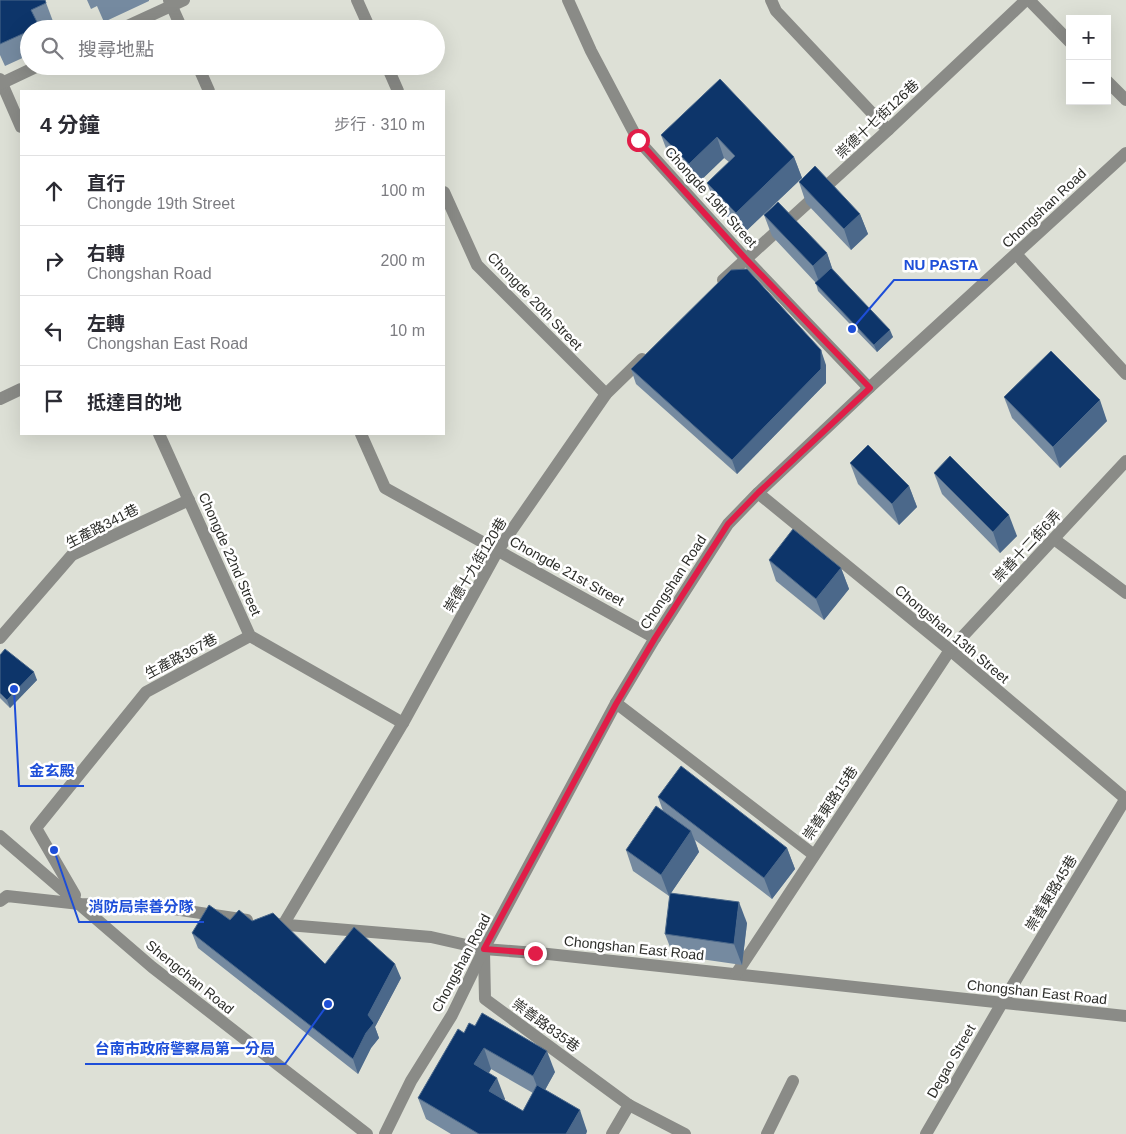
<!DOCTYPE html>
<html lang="zh-TW">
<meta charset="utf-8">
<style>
body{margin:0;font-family:Arial,"Noto Sans TC",sans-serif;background:#f2f2f3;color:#2b2b33}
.controls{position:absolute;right:15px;top:15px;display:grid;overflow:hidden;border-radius:0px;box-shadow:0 5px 20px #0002}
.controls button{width:45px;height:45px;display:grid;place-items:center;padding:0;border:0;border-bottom:1px solid #e1e1e2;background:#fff;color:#2b2b33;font:25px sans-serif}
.stop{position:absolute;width:15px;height:15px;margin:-11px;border:4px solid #e11d48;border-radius:50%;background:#fff}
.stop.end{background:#e11d48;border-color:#fff;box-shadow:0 1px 5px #0008}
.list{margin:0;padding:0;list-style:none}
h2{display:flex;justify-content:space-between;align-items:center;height:65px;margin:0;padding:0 20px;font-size:21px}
h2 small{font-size:16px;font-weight:400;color:#7c7c81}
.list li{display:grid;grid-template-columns:32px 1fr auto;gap:15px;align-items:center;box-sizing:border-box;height:70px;padding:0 20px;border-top:1px solid #e1e1e2}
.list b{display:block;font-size:19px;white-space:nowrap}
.list p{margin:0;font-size:16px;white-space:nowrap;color:#7c7c81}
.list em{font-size:16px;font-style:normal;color:#7c7c81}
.icon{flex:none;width:28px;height:28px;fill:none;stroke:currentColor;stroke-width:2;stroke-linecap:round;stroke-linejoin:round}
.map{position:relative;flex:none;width:1126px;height:1134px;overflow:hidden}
.search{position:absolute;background:#fff;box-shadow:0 5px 20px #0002;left:20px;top:20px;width:425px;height:55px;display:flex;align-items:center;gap:12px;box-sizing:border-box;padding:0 18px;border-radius:28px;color:#7c7c81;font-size:19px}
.panel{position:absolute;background:#fff;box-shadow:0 5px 20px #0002;left:20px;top:90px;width:425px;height:345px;border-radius:0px}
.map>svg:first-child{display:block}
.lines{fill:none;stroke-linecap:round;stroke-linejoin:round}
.minor{stroke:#8a8b87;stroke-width:12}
.wall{fill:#758aa0;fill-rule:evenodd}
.shaded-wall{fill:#4b688a}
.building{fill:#0d356a;stroke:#4b688a}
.route{stroke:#e11d48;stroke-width:6}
.labels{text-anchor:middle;stroke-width:5;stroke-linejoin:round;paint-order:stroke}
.street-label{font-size:14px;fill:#2c2d29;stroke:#fff}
.leader{fill:none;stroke:#1d4ed8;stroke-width:2}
.callout-dot{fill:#1d4ed8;stroke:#fff;stroke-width:2}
.callout-label{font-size:15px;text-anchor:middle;font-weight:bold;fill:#1d4ed8;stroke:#fff;stroke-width:5;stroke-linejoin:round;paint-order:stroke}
</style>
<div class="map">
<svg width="1126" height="1134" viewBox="0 0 1126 1134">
<rect width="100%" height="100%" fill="#dde0d6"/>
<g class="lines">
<!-- minor -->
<g class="minor">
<path d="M169,0L182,29"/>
<path d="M357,0L370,29"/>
<path d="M568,0L591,51L638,140L745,258L869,388"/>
<path d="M771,0L776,11L888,130"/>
<path d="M1029,0L1070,42"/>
<path d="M121,29L184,0"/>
<path d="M198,66L209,91"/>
<path d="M387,66L398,91"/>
<path d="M0,79L21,127"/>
<path d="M1107,81L1126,100"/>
<path d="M0,84L38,66"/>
<path d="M444,192L477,265L606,394"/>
<path d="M1016,254L1126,374"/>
<path d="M723,280L888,130L1026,0"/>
<path d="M0,399L21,389"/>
<path d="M159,434L250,636L403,723"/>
<path d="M361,434L385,488L655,638"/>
<path d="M758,493L950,650L1126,799"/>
<path d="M1054,539L1126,593"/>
<path d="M0,638L72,555L189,500"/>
<path d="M616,703L814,855"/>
<path d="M0,836L152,967L367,1134"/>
<path d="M75,895L36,828L146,692L250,636"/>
<path d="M0,901L7,896L80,904L161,907L247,920"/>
<path d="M276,924L431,937L484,949L548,954L1126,1016"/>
<path d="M283,925L403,723L498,550L606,394L642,359"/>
<path d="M484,951L485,999L629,1105L685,1134"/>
<path d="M736,974L950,650L1126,461"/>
<path d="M385,1134L411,1081L452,1015L484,949L616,703L655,638L728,524L758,493L869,388L1126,153"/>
<path d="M612,1134L629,1105"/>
<path d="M767,1134L793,1081"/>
<path d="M926,1134L1002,1003L1126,798"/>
</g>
</g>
<!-- wall -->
<g class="wall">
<path d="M0,0H45L54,24L43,29H29V55L5,66L0,55Z"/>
<path d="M87,0H149V1L104,22L97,6L91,9Z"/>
<path d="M720,79L794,157L802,178L743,234L715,204L707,183L729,162L724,158L696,185L669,156L661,135Z"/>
<path d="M799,182L860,214L868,234L851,250L806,203Z"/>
<path d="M764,215L827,253L832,268L893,337L877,352L818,291L816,283L772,236Z"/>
<path d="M826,365V383L737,474L636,384L631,369Z"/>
<path d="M1004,397L1107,421L1060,468L1012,418Z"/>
<path d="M850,463L909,486L917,507L899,525L858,484Z"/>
<path d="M934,473L1017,536L1000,553L942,494Z"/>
<path d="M769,560L841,568L849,589L824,620L776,581Z"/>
<path d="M0,655L37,680L10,708L0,698Z"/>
<path d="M658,797L787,848L795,869L772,899L695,840L699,852L669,896L633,871L626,850L663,811Z"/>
<path d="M230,920L325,964L401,978L375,1027L379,1038L371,1048L358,1074L198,948L192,933Z"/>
<path d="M747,923L742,965L673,955L665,934Z"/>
<path d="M464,1033L555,1072L545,1090L587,1131L586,1134H451L426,1119L418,1098ZM491,1069L533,1093L523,1111L504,1100L505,1099L489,1073Z"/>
</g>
<!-- shaded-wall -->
<g class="shaded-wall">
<path d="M717,137L724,158L696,185L689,164Z"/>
<path d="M794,157L802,178L743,234L736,213Z"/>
<path d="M860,214L868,234L851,250L844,229Z"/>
<path d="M827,253L834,274L821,287L813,266Z"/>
<path d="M890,330L893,337L877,352L874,345Z"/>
<path d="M821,350L826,365V383L737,474L732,460Z"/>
<path d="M1100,400L1107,421L1060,468L1053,447Z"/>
<path d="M909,486L917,507L899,525L892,504Z"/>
<path d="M1009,515L1017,536L1000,553L993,532Z"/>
<path d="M841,568L849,589L824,620L816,599Z"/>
<path d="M34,672L37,680L10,708L7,700Z"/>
<path d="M691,831L699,852L669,896L661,875Z"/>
<path d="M787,848L795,869L772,899L764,878Z"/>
<path d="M739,902L747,923L742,965L734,944Z"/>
<path d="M395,964L401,978L375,1027L379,1038L371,1048L358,1074L353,1059L368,1015Z"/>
<path d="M484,1048L491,1069L482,1085L474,1064Z"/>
<path d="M547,1051L555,1072L541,1097L533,1076Z"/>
<path d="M497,1078L505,1099L497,1112L489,1091Z"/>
<path d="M580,1110L587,1131L586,1134H566Z"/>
</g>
<!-- building -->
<g class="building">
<path d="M0,0H45L46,3L31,10L39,26L34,29H29V31L0,44Z"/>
<path d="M720,79L794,157L736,213L707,183L735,156L717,137L689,164L661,135Z"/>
<path d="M815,166L860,214L844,229L799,182Z"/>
<path d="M778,202L827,253L813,266L764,215Z"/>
<path d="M831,268L890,330L874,345L815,283Z"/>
<path d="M747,269L821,350V369L732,460L631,369L731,270Z"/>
<path d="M1051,351L1100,400L1053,447L1004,397Z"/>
<path d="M868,445L909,486L892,504L850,463Z"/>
<path d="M950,456L1009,515L993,532L934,473Z"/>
<path d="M793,529L841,568L816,599L769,560Z"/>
<path d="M5,649L34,672L7,700L0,693V655Z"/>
<path d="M681,766L787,848L764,878L658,797Z"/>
<path d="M656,806L691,831L661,875L626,850Z"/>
<path d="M670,893L739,902L734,944L665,934Z"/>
<path d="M209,905L230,920L239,910L252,921L273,913L325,964L354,927L395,964L368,1015L374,1023L366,1033L353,1059L192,933Z"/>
<path d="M482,1013L547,1051L533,1076L484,1048L474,1064L497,1078L489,1091L523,1111L537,1085L580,1110L566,1134H479L418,1098L458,1029L464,1033L469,1023L475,1026Z"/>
</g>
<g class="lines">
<!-- route -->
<path class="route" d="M535,953L484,949L616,704L655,638L728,524L758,493L870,388L745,258L638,140"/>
</g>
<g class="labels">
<!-- street labels -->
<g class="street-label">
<text transform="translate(877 119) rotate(-43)" y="5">崇德十七街126巷</text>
<text transform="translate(711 197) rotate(48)" y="5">Chongde 19th Street</text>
<text transform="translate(1044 208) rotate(-43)" y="5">Chongshan Road</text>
<text transform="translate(535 301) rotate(46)" y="5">Chongde 20th Street</text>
<text transform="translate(102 526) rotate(-27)" y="5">生產路341巷</text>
<text transform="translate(1027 546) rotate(-47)" y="5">崇善十二街6弄</text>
<text transform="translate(230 554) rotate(66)" y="5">Chongde 22nd Street</text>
<text transform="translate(475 565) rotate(-59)" y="5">崇德十九街120巷</text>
<text transform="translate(567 571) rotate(29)" y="5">Chongde 21st Street</text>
<text transform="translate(673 582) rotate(-57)" y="5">Chongshan Road</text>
<text transform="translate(952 634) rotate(40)" y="5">Chongshan 13th Street</text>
<text transform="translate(181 656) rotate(-28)" y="5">生產路367巷</text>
<text transform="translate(830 803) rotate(-56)" y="5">崇善東路15巷</text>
<text transform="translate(1051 893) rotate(-59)" y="5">崇善東路45巷</text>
<text transform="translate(634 948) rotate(6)" y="5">Chongshan East Road</text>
<text transform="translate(461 963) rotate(-62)" y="5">Chongshan Road</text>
<text transform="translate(190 977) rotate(39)" y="5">Shengchan Road</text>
<text transform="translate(1037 992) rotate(6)" y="5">Chongshan East Road</text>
<text transform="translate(546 1025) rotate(36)" y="5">崇善路835巷</text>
<text transform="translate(951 1061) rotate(-60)" y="5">Degao Street</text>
</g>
</g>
<!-- callouts -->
<path class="leader" d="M852 329L894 280H988M14 689L19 786H84M54 850L79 922H204M328 1004L285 1064H85"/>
<g class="callout-dot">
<circle cx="852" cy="329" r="5"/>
<circle cx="14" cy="689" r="5"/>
<circle cx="54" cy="850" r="5"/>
<circle cx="328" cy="1004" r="5"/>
</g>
<g class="callout-label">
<text x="941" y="270">NU PASTA</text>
<text x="52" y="776">金玄殿</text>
<text x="141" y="912">消防局崇善分隊</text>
<text x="185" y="1054">台南市政府警察局第一分局</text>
</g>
</svg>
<div class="controls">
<button>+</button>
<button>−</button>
</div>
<div class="stop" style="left:638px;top:140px"></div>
<div class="stop end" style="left:535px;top:953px"></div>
<div class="search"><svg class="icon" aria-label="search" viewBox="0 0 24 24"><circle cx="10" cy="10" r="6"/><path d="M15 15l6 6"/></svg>搜尋地點</div>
<section class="panel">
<h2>4 分鐘<small>步行 · 310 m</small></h2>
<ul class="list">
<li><svg class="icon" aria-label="ahead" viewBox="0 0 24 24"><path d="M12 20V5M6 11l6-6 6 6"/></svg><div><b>直行</b><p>Chongde 19th Street</p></div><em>100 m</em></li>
<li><svg class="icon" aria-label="right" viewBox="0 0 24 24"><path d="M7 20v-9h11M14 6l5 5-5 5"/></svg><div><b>右轉</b><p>Chongshan Road</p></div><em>200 m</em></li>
<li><svg class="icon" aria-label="left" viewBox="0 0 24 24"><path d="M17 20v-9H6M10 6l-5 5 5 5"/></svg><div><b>左轉</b><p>Chongshan East Road</p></div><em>10 m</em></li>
<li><svg class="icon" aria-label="arrive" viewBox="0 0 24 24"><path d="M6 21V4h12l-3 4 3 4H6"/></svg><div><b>抵達目的地</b></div></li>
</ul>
</section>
</div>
